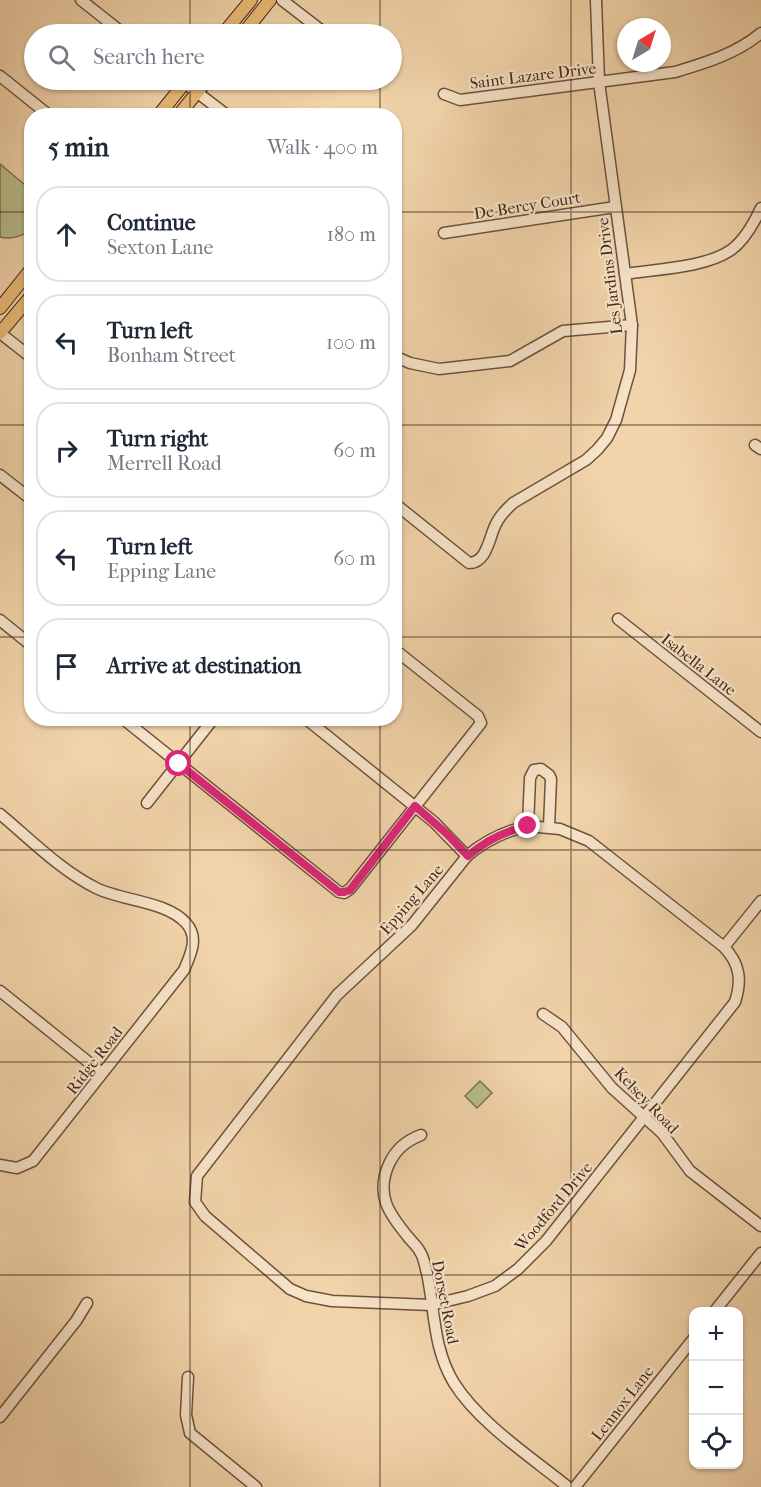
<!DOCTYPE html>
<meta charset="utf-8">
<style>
body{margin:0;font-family:"IM FELL French Canon",serif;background:#f6f6f7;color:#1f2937}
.controls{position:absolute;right:18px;bottom:18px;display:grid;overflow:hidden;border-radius:12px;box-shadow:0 2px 4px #0004}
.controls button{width:54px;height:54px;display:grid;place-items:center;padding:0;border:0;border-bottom:2px solid #e0e1e3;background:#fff;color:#1f2937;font:30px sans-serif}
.compass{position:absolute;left:617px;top:18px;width:54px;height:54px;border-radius:50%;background:#fff;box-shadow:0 2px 4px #0004;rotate:38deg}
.stop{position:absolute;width:18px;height:18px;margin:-14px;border:4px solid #db2777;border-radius:50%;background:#fff}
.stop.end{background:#db2777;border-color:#fff;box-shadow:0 2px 6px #0008}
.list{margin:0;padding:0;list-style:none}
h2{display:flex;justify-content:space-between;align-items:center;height:78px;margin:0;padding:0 24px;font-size:26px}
h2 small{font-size:20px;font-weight:400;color:#747a83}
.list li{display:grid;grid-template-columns:39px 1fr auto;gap:18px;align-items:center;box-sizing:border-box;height:96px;margin:0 12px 12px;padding:0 12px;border:2px solid #e0e1e3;border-radius:24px}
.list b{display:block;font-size:22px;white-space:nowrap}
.list p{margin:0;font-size:20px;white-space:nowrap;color:#747a83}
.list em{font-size:20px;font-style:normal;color:#747a83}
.icon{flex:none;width:33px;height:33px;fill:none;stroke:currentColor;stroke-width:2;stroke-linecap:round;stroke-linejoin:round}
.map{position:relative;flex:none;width:761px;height:1487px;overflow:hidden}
.search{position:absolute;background:#fff;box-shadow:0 2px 4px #0004;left:24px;top:24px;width:378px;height:66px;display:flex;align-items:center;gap:15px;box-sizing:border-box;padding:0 21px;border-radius:33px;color:#747a83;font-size:22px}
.panel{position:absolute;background:#fff;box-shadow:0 2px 4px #0004;left:24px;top:108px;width:378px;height:618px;border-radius:24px}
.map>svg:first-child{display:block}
.green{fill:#b8bd8b;stroke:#7c7252;stroke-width:1.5}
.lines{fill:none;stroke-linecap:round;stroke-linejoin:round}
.minor-casing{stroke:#6d523d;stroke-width:13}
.major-casing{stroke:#412719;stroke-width:14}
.minor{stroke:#f7e3c8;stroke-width:10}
.major{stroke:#e9ba75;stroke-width:12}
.route{stroke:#db2777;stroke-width:8}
.grid{fill:none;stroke:#412719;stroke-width:1.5;stroke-opacity:0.55}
.labels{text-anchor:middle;stroke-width:4.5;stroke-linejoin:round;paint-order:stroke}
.street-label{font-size:16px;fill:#412719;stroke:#f7e3c8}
</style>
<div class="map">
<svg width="761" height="1487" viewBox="0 0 761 1487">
<rect width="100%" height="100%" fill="#f2d4aa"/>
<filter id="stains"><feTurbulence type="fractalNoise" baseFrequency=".00333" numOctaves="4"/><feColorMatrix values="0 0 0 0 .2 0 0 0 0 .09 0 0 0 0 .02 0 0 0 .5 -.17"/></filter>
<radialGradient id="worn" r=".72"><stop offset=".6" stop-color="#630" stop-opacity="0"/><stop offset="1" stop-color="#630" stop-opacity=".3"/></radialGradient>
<!-- green -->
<g class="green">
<path d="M0,164L31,190V230C23,236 10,240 0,237Z"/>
<path d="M480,1081L492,1093L477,1108L465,1096Z"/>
</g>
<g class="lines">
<defs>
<g id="minor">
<path d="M81,0L124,34"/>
<path d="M282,0L326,34"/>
<path d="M0,76L50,116"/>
<path d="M181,80L228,116"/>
<path d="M444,94L460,100L675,72C705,63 736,54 761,33"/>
<path d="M444,233L615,207"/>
<path d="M625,274C656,269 705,268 731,250C745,240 754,223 761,208"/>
<path d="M0,333L32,358"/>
<path d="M394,356L410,363L439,369L510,361L563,331L632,325"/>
<path d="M755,445L761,449"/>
<path d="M0,475L32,500"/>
<path d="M394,503L469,563C488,563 489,535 497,522C501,514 507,509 513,503L586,460L597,450L607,438L616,420L630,370L632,325L599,82L596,0"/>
<path d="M618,619L761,732"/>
<path d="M0,620L32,646"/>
<path d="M122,718L339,892L344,893L350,889L481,723L478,716L394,649"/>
<path d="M305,718L434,822L467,856"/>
<path d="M147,803L214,718"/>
<path d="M0,814C30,839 60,870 96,888C122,901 166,901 186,923C199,937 191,954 184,970L33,1161L17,1168L0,1165"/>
<path d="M528,826L560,829L589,841L724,947C740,964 742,980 735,1002L546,1241L518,1269L495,1286L468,1296L431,1305L332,1301L306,1296L290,1289L205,1216L195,1202L197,1176L337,995L412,925L467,856C486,840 505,831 528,826Z"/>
<path d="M528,826L530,778L534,770L541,769L549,775L551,779L549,827"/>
<path d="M724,947L761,901"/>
<path d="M0,991L102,1073"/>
<path d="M543,1014L562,1027L612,1088L662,1133L690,1171L761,1226"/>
<path d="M421,1135C406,1141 396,1149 389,1164C375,1195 389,1214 409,1238C412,1242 418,1247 420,1252C424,1257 425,1267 427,1273C435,1311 433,1349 454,1383C479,1423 531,1457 568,1487"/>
<path d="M714,1312L761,1253"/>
<path d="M188,1377L186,1415L190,1433L256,1487"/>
<path d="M0,1417L76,1321L87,1303"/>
<path d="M575,1487L694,1338"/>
</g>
<g id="major">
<path d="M223,34L251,0"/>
<path d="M243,34L270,0"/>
<path d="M158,116L187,80"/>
<path d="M178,116L207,80"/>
<path d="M0,308L32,268"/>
<path d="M0,333L32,295"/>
</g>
</defs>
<!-- minor casing -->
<use href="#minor" class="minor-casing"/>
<!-- major casing -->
<use href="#major" class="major-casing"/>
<!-- minor -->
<use href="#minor" class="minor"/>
<!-- major -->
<use href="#major" class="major"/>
</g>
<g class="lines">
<!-- route -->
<path class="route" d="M179,764L339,892H344L350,890L415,806L446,833L468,856C486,840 505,831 528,826"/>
</g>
<!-- grid -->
<path class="grid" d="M190,0V34M380,0V34M571,0V1487M190,80V116M380,80V116M0,212H32M394,212H761M0,425H32M394,425H761M0,637H32M394,637H761M190,718V1487M380,718V1487M0,850H761M0,1062H761M0,1275H761"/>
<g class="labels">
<!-- street labels -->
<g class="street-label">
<text transform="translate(533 75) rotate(-7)" y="6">Saint Lazare Drive</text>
<text transform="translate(527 205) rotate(-9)" y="6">De Bercy Court</text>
<text transform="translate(609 276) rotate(-97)" y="6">Les Jardins Drive</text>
<text transform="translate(699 664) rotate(38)" y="6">Isabella Lane</text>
<text transform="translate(411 899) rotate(-49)" y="6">Epping Lane</text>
<text transform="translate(94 1060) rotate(-52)" y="6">Ridge Road</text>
<text transform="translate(647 1100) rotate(46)" y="6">Kelsey Road</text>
<text transform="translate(553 1206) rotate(-50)" y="6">Woodford Drive</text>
<text transform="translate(446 1302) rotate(79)" y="6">Dorset Road</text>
<text transform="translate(622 1403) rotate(-52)" y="6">Lennox Lane</text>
</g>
</g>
<rect width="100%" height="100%" filter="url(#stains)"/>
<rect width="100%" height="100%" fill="url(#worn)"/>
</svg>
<div class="controls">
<button>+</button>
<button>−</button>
<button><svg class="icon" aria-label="locate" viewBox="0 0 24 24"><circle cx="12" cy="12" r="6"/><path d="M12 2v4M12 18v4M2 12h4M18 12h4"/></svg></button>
</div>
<svg class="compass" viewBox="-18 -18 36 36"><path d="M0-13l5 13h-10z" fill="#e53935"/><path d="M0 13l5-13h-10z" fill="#747a83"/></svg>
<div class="stop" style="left:179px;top:764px"></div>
<div class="stop end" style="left:528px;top:826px"></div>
<div class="search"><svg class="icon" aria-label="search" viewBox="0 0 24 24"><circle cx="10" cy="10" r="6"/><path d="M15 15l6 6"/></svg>Search here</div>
<section class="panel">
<h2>5 min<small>Walk · 400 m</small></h2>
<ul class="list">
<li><svg class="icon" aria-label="ahead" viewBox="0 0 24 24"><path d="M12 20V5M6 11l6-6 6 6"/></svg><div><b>Continue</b><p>Sexton Lane</p></div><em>180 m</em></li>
<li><svg class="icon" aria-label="left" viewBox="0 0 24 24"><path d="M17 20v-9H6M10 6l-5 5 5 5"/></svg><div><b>Turn left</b><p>Bonham Street</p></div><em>100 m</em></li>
<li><svg class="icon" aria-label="right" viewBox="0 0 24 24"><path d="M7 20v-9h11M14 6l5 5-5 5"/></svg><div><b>Turn right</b><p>Merrell Road</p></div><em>60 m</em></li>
<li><svg class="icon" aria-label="left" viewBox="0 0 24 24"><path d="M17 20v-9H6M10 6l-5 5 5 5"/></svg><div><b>Turn left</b><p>Epping Lane</p></div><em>60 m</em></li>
<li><svg class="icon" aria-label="arrive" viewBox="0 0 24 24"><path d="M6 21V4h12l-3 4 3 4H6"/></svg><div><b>Arrive at destination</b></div></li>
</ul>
</section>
</div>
